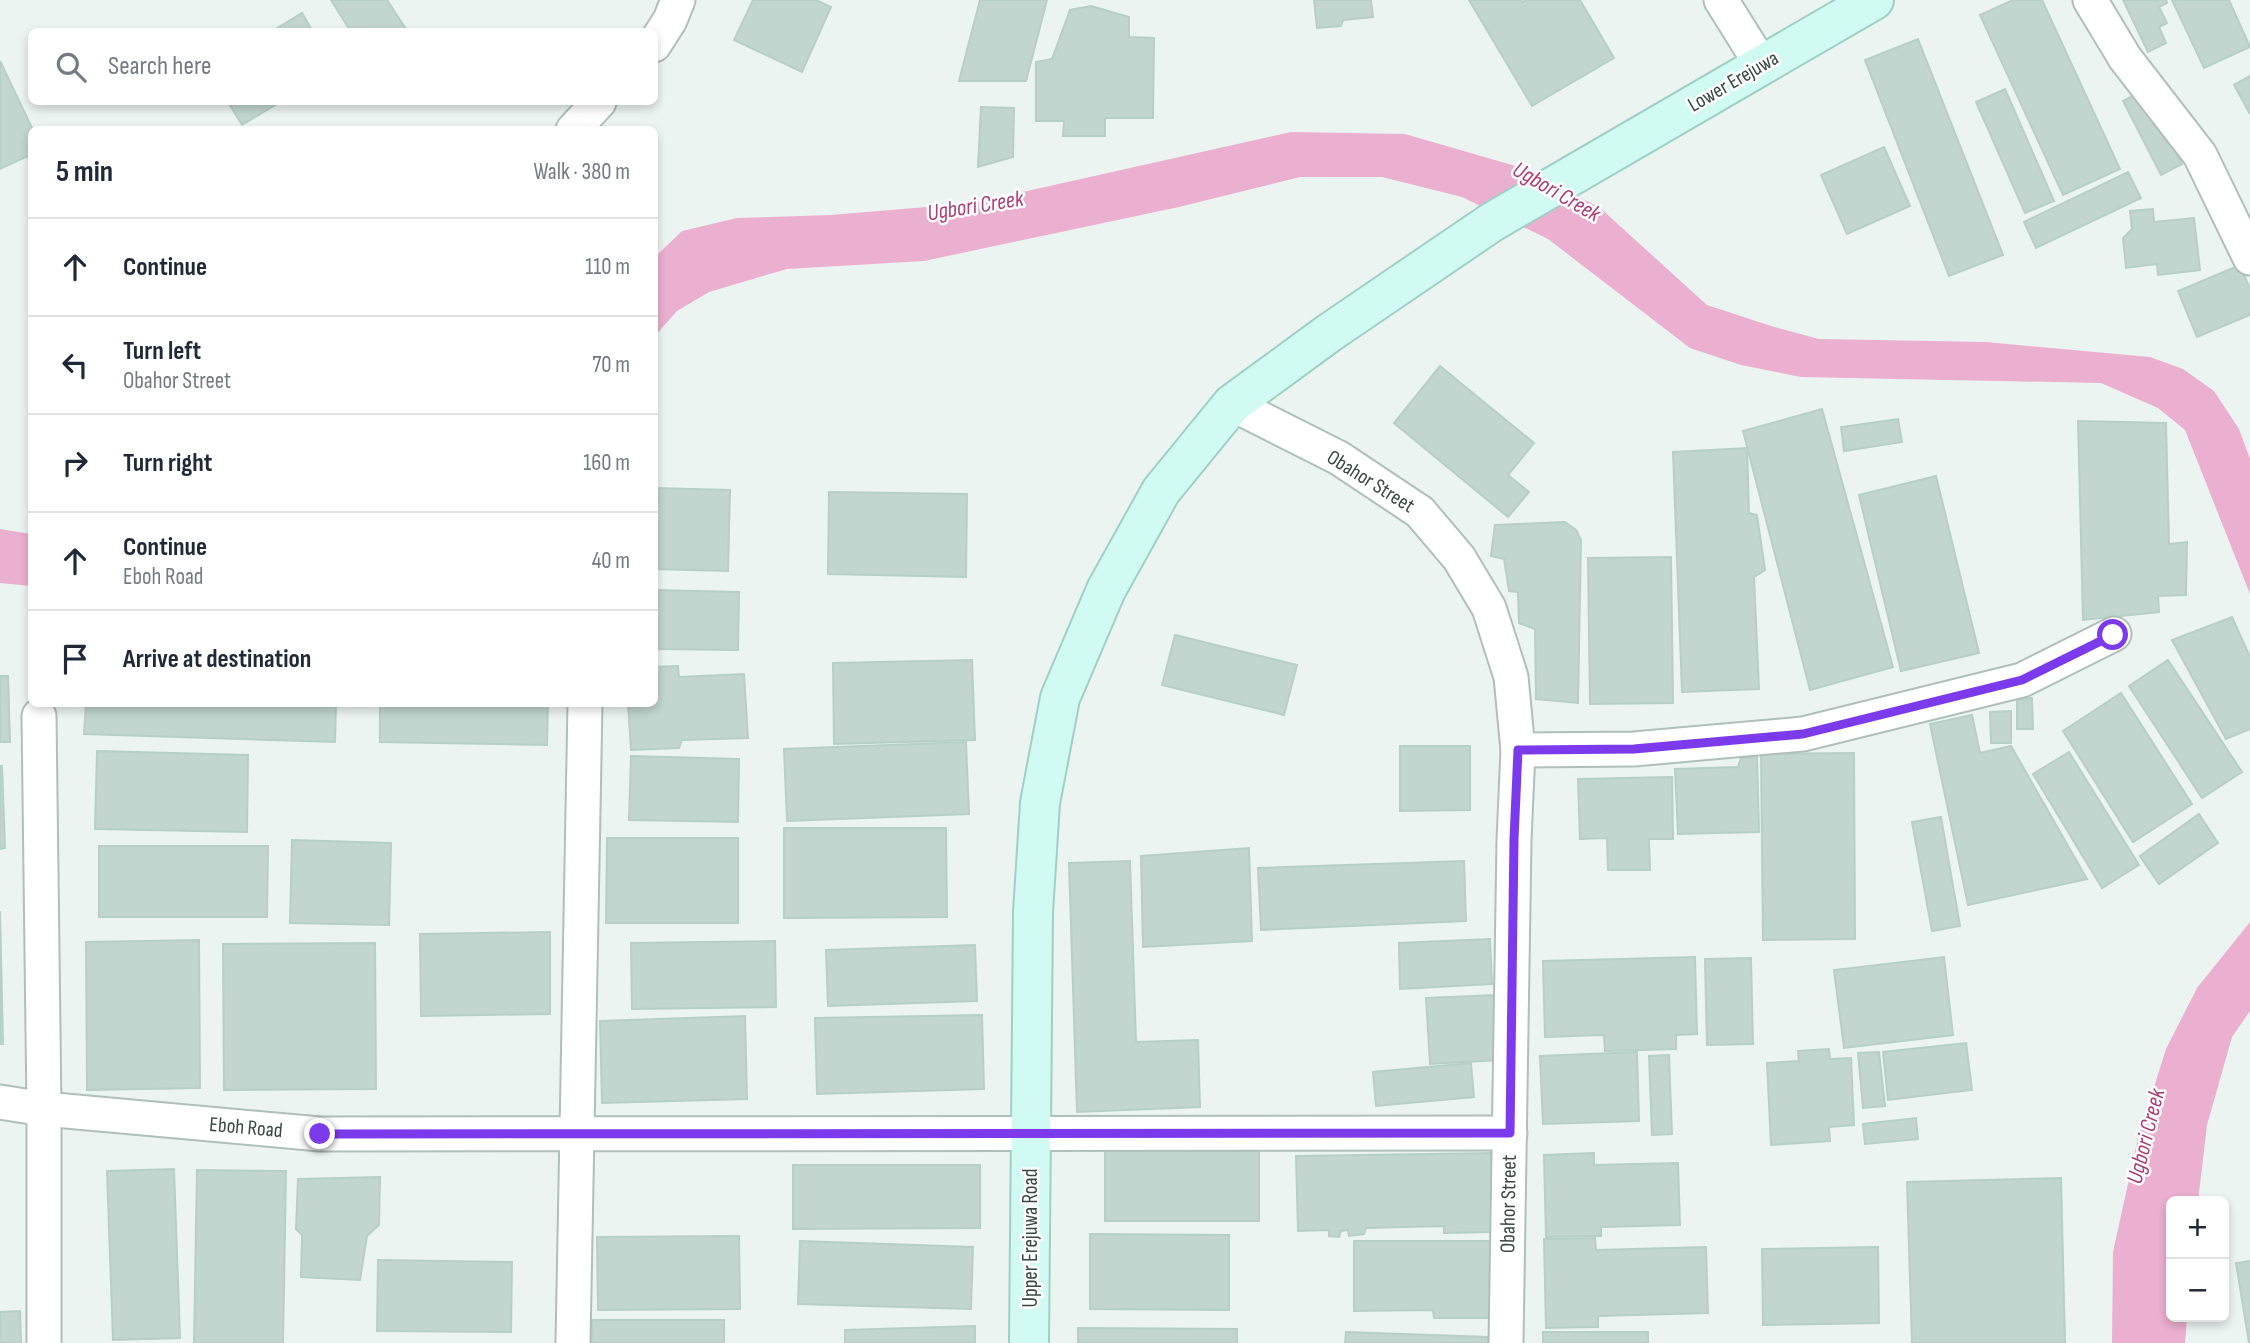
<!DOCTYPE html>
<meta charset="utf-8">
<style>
body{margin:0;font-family:"Sofia Sans Condensed",sans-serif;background:#f6f6f7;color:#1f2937}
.controls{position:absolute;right:21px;bottom:21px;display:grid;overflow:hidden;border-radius:10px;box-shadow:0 4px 10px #0003}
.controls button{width:63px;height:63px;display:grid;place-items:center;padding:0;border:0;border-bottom:2px solid #e0e1e3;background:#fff;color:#1f2937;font:35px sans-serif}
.stop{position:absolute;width:21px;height:21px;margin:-16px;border:5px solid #7c3aed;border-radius:50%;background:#fff}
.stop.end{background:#7c3aed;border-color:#fff;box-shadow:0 2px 7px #0008}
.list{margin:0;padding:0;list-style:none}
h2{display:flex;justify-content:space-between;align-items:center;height:91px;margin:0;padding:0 28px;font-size:30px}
h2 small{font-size:23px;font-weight:400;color:#747a83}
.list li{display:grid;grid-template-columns:46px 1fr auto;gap:21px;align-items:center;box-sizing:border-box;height:98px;padding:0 28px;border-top:2px solid #e0e1e3}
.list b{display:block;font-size:26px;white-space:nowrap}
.list p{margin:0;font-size:23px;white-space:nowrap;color:#747a83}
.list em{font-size:23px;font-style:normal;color:#747a83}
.icon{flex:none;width:38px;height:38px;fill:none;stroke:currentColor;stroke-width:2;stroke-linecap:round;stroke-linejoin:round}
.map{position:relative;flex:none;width:2250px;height:1343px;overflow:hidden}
.search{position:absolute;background:#fff;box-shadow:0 4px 10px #0003;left:28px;top:28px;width:630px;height:77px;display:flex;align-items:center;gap:18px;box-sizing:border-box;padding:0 24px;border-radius:10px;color:#747a83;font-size:26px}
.panel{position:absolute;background:#fff;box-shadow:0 4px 10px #0003;left:28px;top:126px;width:630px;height:581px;border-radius:10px}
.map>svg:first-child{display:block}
.water{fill:#ebafcf}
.building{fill:#c2d5cf;stroke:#b6cfc7;stroke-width:2}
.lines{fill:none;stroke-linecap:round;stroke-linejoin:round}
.street-casing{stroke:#afbfba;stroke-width:37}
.secondary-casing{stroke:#a0cfc6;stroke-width:42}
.street{stroke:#fff;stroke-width:33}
.secondary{stroke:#d0faf2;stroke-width:38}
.route{stroke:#7c3aed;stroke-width:9}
.labels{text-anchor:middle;stroke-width:5;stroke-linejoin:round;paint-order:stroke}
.street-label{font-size:21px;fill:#3a4844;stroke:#fff}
.water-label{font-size:23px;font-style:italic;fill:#ab3c76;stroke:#fff}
</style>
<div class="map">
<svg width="2250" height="1343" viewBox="0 0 2250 1343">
<rect width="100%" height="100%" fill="#ecf4f2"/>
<!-- water -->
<g class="water">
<path d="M1291,132L1405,134L1519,167L1599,207L1707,305L1771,326L1819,339L1986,342L2150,357L2183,369L2214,391L2239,429L2250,459V594L2185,430L2158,408L2101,383L1801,377L1741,365L1690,348L1548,239L1462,197L1382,177H1300L1179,207L924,261L787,269L709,292L677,311L655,336V257L682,231L737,218L831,215L974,203Z"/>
<path d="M0,529L31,534V586L0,583Z"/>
<path d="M2250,922V1011L2232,1037L2207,1125L2198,1201H2171V1317H2187L2185,1343H2112L2113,1252L2138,1138L2166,1049L2197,988Z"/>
</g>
<!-- building -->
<g class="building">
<path d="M331,0H387L408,32H351Z"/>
<path d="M753,0H816L831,7L802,72L734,40Z"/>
<path d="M980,0H1047L1026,81H959Z"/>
<path d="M1314,0H1371L1373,17L1343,20L1341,26L1317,28Z"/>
<path d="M1469,0H1520L1523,2L1526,0H1580L1614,58L1532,106Z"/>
<path d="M2013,0H2042L2120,169L2063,195L1980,15Z"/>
<path d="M2123,0H2166L2167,3L2159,7L2167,23L2159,27L2166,43L2148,52Z"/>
<path d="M2172,0H2229L2250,47L2204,68Z"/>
<path d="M1091,6L1129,17V37L1154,38L1153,118H1105V136H1063L1064,121H1036V62L1052,59L1070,10Z"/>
<path d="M302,13L313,32H271Z"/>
<path d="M1918,39L2003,255L1949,276L1865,60Z"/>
<path d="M0,61L33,130L32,154L0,169Z"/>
<path d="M2250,76V114L2234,85Z"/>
<path d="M2005,89L2054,201L2025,213L1976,102Z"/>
<path d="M2144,90L2182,164L2161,175L2123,101Z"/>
<path d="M228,102H280L242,125Z"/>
<path d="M981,107L1014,108L1013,157L978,167Z"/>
<path d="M1884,147L1910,206L1847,234L1821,175Z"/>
<path d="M2128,172L2141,198L2036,248L2024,222Z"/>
<path d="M2153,209L2154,222L2194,218L2200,270L2158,275L2157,264L2126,268L2123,238L2132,229L2130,211Z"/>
<path d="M2240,265L2250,289V315L2197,337L2178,291Z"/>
<path d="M1440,366L1534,443L1508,475L1529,492L1508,517L1394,423Z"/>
<path d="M1822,409L1893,667L1810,690L1743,431Z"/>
<path d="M1898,419L1902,442L1844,451L1841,427Z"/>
<path d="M2078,421L2166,423L2169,544L2187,542L2186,595L2158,596L2159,612L2083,620Z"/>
<path d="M1747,448L1749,513L1757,515L1765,570L1754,577L1759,689L1682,692L1673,452Z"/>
<path d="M1936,476L1979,653L1901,671L1859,495Z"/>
<path d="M654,488L730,490L728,571L654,569Z"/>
<path d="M829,492L967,494L966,577L828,574Z"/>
<path d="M1565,522L1576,530L1581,540L1578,703L1536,699L1535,629L1519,623L1518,592L1509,591L1504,559L1491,556L1495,525Z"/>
<path d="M1671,557L1673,703L1590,704L1588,558Z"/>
<path d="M654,590L739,592L738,650L654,649Z"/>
<path d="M2232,617L2250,657V729L2226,739L2172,640Z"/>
<path d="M1175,635L1297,665L1284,715L1162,685Z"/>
<path d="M972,660L975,740L834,744L833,663Z"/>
<path d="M2168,660L2242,772L2202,798L2129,686Z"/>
<path d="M678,666L679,677L744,674L748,738L682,740L679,748L631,750L628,704H654V667Z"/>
<path d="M0,676H8L10,742H0Z"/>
<path d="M2121,693L2192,804L2133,842L2063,731Z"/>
<path d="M2032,698L2033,729H2017V699Z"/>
<path d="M86,704H336L335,742L84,734Z"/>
<path d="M380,704H548L547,745L380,742Z"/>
<path d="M2011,711V743H1991L1990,712Z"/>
<path d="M1972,715L1980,753L2011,746L2087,879L1968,905L1930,724Z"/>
<path d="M966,742L969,814L787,821L784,749Z"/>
<path d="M1400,746H1470V810L1400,811Z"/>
<path d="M97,751L248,755L247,832L95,829Z"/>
<path d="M2069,752L2139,865L2102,888L2033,774Z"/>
<path d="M1854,753L1855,939L1763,940L1761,754Z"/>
<path d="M631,756L739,759L738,822L629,820Z"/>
<path d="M1757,757L1759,832L1678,834L1675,769L1738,767L1741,758Z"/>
<path d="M0,766H2L5,848L0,849Z"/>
<path d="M1672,777L1673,839H1649L1650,870H1608L1607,838L1580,839L1578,779Z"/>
<path d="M2199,814L2218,843L2159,884L2140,856Z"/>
<path d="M1941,817L1960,926L1932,931L1912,822Z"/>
<path d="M784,828H946L947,917L784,918Z"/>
<path d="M607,838H738V923H606Z"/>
<path d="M292,840L391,843L389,925L290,923Z"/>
<path d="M99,846H268L267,917H99Z"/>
<path d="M1249,848L1252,941L1143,947L1141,856Z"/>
<path d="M1130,861L1136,1042L1198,1040L1200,1107L1077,1112L1069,863Z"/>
<path d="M1464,861L1466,921L1261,930L1258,868Z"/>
<path d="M0,911L3,1044H0Z"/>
<path d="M550,932V1014L421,1016L420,934Z"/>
<path d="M1490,939L1492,984L1400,989L1399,943Z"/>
<path d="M199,940L200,1088L87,1090L86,942Z"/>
<path d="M775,941L776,1007L632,1009L631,943Z"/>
<path d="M375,943L376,1089L224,1090L223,944Z"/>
<path d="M975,945L977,1001L828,1006L826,950Z"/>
<path d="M1695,957L1697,1034L1676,1035V1049L1605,1051L1604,1035L1545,1037L1543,961Z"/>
<path d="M1944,957L1953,1035L1844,1048L1834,970Z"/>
<path d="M1751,958L1753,1044L1707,1045L1705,959Z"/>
<path d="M1496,995L1499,1060L1430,1064L1426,998Z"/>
<path d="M982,1015L984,1089L817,1094L815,1018Z"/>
<path d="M745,1016L747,1099L602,1103L600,1021Z"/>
<path d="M1966,1043L1972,1090L1888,1100L1883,1052Z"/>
<path d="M1829,1049L1830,1059L1851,1058L1854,1125L1829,1127L1830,1141L1771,1145L1767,1063L1799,1061L1798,1051Z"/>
<path d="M1637,1052L1639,1121L1543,1124L1540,1056Z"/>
<path d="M1879,1052L1885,1106L1863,1108L1858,1053Z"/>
<path d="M1669,1055L1672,1134L1652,1135L1649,1056Z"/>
<path d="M1471,1063L1474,1097L1376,1106L1373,1072Z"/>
<path d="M1916,1118L1918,1139L1865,1144L1863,1124Z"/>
<rect x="1105" y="1144" width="154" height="77"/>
<path d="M1491,1153L1492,1232L1444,1233V1226L1366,1228L1364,1234L1349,1236L1348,1230L1341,1231L1339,1237L1329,1236V1230L1298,1231L1296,1156Z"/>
<path d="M1594,1153V1165L1678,1163L1680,1225L1601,1227V1236L1546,1237L1544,1155Z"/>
<path d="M793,1165H980V1228L793,1229Z"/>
<path d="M174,1169L180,1338L113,1340L107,1171Z"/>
<path d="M197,1170L286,1171L283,1343H194Z"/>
<path d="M380,1177L379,1225L367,1236L360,1280L301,1277L302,1235L296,1229L298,1179Z"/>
<path d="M2061,1178L2065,1343H1912L1907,1182Z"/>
<path d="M1090,1234L1229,1235V1310L1090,1309Z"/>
<path d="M739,1236L740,1309L598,1310L597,1237Z"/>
<path d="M1595,1238L1596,1250L1706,1247L1708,1313L1598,1316V1327L1546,1328L1544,1239Z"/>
<path d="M800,1241L973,1247L971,1309L798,1304Z"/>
<path d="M1354,1241H1493L1494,1318H1434L1433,1310L1354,1311Z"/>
<path d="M1878,1247L1879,1323L1763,1325L1762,1249Z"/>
<path d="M378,1260L512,1262L511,1332L377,1331Z"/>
<path d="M2250,1261V1343H2249L2236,1263Z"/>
<path d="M20,1311L21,1343H0V1312Z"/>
<rect x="592" y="1320" width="132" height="23"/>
<path d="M975,1326V1343H845V1330Z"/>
<path d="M1078,1328L1237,1329V1343H1078Z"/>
<path d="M1346,1332L1488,1337V1343H1345Z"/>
<rect x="1543" y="1332" width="105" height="11"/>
</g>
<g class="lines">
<defs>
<g id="street">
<path d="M1721,0L1761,64"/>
<path d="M2090,0L2125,58L2200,155L2250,258"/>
<path d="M654,45L670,20L678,0"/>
<path d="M573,130L599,102"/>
<path d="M1232,404L1339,458L1420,512L1459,558L1489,608L1511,677L1518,750L1514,840L1506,1343"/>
<path d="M39,716L44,1109V1343"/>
<path d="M1518,750L1634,749L1803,734L2022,680L2114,634"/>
<path d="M0,1102L44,1109L320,1134L1510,1133"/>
<path d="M573,1343L585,704"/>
</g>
<path id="secondary" d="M1029,1343L1033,912L1040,803L1060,698L1106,590L1161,491L1232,404L1329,333L1492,222L1874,0"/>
</defs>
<!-- street casing -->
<use href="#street" class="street-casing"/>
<!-- secondary casing -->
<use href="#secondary" class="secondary-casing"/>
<!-- street -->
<use href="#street" class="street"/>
<!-- secondary -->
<use href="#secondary" class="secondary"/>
</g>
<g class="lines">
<!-- route -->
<path class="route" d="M320,1134L1510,1133L1514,839L1518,750L1634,749L1803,734L2022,680L2113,635"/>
</g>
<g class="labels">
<!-- street labels -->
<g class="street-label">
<text transform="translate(1733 81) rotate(-30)" y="7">Lower Erejuwa</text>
<text transform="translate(1371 481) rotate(32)" y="7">Obahor Street</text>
<text transform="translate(246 1127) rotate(5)" y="7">Eboh Road</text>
<text transform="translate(1508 1204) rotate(-89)" y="7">Obahor Street</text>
<text transform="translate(1030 1238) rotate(-90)" y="7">Upper Erejuwa Road</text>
</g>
<!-- water labels -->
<g class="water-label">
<text transform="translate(1557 191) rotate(30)" y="8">Ugbori Creek</text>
<text transform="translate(975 205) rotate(-9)" y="8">Ugbori Creek</text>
<text transform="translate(2145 1136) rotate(-76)" y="8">Ugbori Creek</text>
</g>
</g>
</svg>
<div class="controls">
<button>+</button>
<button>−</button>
</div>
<div class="stop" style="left:2113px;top:635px"></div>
<div class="stop end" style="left:320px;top:1134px"></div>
<div class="search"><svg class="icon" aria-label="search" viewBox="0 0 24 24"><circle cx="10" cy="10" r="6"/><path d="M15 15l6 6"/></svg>Search here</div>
<section class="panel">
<h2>5 min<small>Walk · 380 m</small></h2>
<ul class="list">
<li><svg class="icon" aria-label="ahead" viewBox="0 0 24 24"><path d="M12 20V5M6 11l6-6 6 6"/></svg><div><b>Continue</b></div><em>110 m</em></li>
<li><svg class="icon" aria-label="left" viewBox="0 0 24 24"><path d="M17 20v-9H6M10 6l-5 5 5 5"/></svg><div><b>Turn left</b><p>Obahor Street</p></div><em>70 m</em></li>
<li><svg class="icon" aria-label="right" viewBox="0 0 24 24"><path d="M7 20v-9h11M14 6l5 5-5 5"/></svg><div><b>Turn right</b></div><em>160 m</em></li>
<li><svg class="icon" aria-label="ahead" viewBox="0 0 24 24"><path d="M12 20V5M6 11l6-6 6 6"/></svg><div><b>Continue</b><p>Eboh Road</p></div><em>40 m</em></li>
<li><svg class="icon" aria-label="arrive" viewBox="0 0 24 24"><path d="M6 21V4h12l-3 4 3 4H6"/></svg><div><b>Arrive at destination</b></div></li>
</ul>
</section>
</div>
